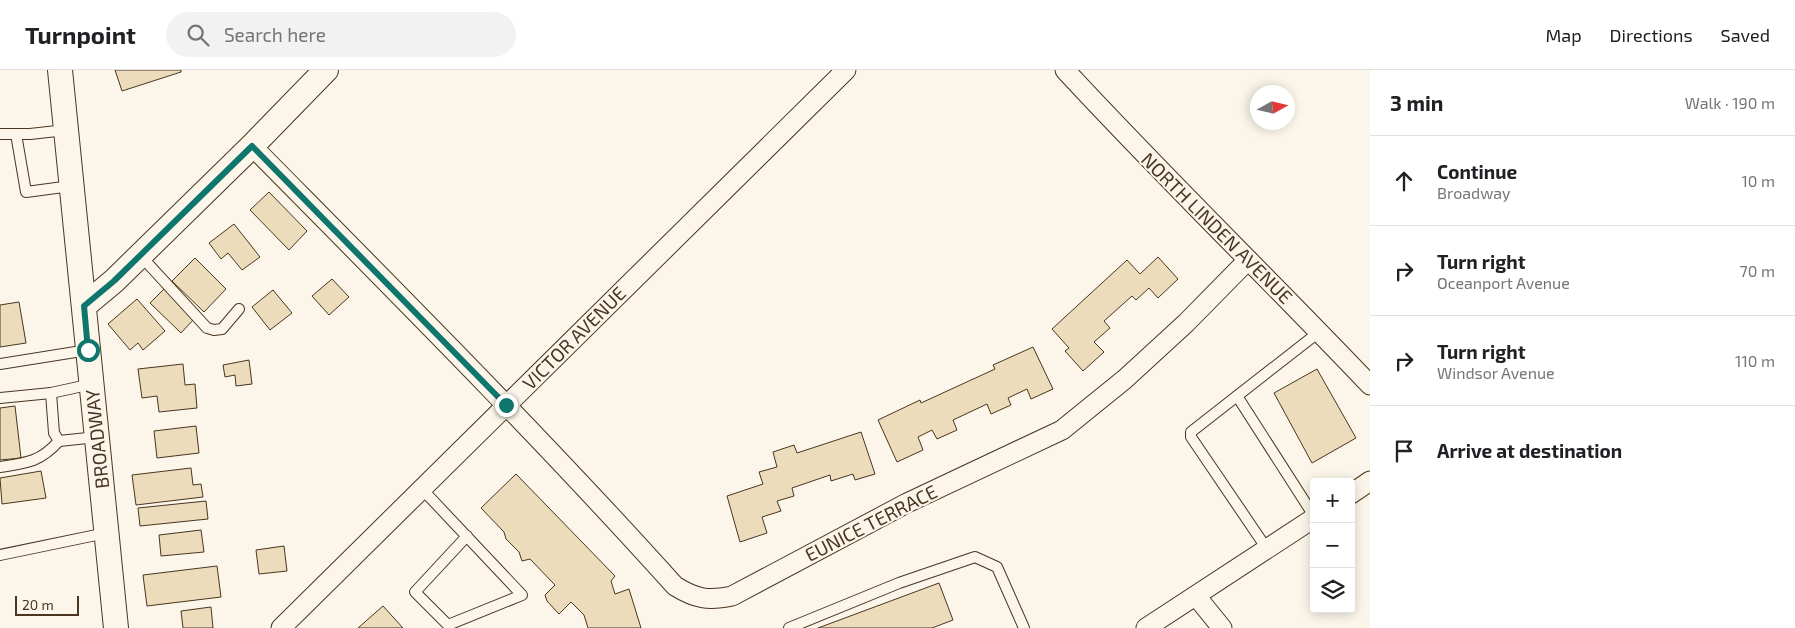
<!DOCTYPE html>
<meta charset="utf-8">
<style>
body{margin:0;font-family:"Exo 2",sans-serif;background:#f2f2f2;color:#202124}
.controls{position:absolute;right:15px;bottom:15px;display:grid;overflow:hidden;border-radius:5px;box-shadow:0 2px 12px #0003}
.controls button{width:45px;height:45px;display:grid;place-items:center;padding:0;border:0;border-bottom:1px solid #e0e0e0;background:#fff;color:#202124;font:25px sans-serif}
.compass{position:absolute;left:1250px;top:15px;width:45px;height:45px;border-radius:50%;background:#fff;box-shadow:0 2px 12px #0003;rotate:82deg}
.scale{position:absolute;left:15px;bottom:12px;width:64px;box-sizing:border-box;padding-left:5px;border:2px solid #4a3520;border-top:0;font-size:14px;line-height:18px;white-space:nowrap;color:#4a3520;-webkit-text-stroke:4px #fbf6e9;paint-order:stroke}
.stop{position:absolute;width:15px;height:15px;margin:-11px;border:4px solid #0f766e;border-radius:50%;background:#fff}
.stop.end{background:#0f766e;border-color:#fff;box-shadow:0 1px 5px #0008}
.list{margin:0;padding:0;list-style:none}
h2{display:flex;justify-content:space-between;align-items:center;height:65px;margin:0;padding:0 20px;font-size:21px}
h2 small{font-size:16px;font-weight:400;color:#757577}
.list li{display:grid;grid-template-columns:32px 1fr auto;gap:15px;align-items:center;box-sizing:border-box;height:90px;padding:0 20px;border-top:1px solid #e0e0e0}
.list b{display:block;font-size:19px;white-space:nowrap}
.list p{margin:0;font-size:16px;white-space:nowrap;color:#757577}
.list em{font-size:16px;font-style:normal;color:#757577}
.icon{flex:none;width:28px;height:28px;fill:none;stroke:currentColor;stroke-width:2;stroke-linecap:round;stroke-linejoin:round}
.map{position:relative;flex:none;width:1370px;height:558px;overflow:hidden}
header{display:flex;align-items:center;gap:30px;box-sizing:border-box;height:70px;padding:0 25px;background:#fff;border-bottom:1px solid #e0e0e0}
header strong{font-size:24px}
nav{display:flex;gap:28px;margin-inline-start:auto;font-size:18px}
.search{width:350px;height:45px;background:#f2f2f2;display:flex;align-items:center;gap:12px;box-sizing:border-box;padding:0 18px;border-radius:28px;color:#757577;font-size:19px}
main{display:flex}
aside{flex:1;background:#fff}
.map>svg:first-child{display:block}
.building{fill:#ecdcbc;stroke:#4a3520}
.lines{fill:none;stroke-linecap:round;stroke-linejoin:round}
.service-casing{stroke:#4a3520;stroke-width:12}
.minor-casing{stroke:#4a3520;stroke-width:21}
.tertiary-casing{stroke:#4a3520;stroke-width:26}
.service{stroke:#fbf6e9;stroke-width:10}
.minor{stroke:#fbf6e9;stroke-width:19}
.tertiary{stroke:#fbf6e9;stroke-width:24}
.route{stroke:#0f766e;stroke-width:6}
.labels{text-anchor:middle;stroke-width:4;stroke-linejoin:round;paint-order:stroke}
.street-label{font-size:19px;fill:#4a3520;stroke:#fbf6e9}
</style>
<header>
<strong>Turnpoint</strong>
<div class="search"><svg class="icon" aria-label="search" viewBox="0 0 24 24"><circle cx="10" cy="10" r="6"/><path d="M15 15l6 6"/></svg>Search here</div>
<nav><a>Map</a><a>Directions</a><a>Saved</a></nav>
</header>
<main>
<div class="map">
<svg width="1370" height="558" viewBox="0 0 1370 558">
<rect width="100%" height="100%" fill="#fbf6e9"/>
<!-- building -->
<g class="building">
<path d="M115,0H181V2L122,21Z"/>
<path d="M269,122L307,161L289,180L250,140Z"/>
<path d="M234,154L260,187L242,200L228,183L221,189L209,173Z"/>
<path d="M1158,187L1178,209L1158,228L1149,218L1136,230L1132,226L1104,251L1110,258L1094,272L1104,282L1083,301L1065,281L1069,278L1052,259L1127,190L1140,204Z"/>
<path d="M195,188L226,219L204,242L172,211Z"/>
<path d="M332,209L349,227L329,245L312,226Z"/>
<path d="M164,219L194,249L181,263L150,233Z"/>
<path d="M273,220L292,243L270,260L252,237Z"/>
<path d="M137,229L165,261L143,280L138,273L130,280L108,254Z"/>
<path d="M19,232L26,273L0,277V235Z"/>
<path d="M1033,277L1053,319L1031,329L1027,319L1008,328L1011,335L991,344L987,334L953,350L957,360L937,369L932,360L918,367L923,380L897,392L878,350L920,330L921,333L995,299L993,295Z"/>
<path d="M249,290L252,314L236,316L235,305L225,307L223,295Z"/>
<path d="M183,294L185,315L195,314L197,338L159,342L157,326L142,328L138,299Z"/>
<path d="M1317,299L1356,368L1312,393L1274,323Z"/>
<path d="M15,336L21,388L0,390V338Z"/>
<path d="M196,356L199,383L157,388L154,361Z"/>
<path d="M861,362L875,404L855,410L853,404L831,411L830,405L792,418L794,426L777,431L781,441L762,447L767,463L740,472L727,426L763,414L759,402L777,397L773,382L794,375L797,383Z"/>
<path d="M191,398L193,415L201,414L203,427L136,435L132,405Z"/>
<path d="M41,401L46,428L2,434L0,408Z"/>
<path d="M516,404L615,506L611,511L615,524L629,519L641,558H588L584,545L571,532L559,544L547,531L545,525L555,515L530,489L522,491L519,482L506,469L504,462L481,438Z"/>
<path d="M206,431L208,449L140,456L138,438Z"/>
<path d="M201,460L204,482L161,486L159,465Z"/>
<path d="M284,476L287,501L259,504L256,480Z"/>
<path d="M217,496L221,527L147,536L143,505Z"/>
<path d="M939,513L953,550L932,558H818Z"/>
<path d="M383,536L403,558H358Z"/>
<path d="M211,537L213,558H183L181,541Z"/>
</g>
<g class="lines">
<defs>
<g id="service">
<path d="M0,64H30L66,60"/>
<path d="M16,64L26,122L71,116"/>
<path d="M140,185L207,258L214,260L222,259L239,239"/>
<path d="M0,294L88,280"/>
<path d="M51,323L54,363L59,371L97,367"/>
<path d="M1237,326L1191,362V367L1267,479"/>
<path d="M0,328L51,323L92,314"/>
<path d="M0,397C27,393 40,392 59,371"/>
<path d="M422,419L522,525L448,555L415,522L467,466"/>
<path d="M1314,446L1237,326L1319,262"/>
<path d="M0,485L106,463"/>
<path d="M789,558L899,513L975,487L997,497L1024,558"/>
</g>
<g id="minor">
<path d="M1065,0C1164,107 1269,209 1370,315"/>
<path d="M252,76C395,221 539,365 675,516C696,529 708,531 732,526L907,433L1062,360L1125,309L1186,253L1248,190"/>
<path d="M1351,424L1370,411"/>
<path d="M1196,526L1222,558"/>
<path d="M281,558L846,0"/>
<path d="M1146,558L1314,448"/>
</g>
<g id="tertiary">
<path d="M60,0L116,558"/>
<path d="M84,236L114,211L252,76L326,0"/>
</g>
</defs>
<!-- service casing -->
<use href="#service" class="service-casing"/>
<!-- minor casing -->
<use href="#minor" class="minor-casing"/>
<!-- tertiary casing -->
<use href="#tertiary" class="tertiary-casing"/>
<!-- service -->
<use href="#service" class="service"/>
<!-- minor -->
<use href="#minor" class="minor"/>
<!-- tertiary -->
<use href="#tertiary" class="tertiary"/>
</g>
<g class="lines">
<!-- route -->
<path class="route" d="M88,280L84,236L114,211L252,76L506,335"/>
</g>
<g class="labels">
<!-- street labels -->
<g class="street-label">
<text transform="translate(1217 158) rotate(45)" y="7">NORTH LINDEN AVENUE</text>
<text transform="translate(574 268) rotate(-45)" y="7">VICTOR AVENUE</text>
<text transform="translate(97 369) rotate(-96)" y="7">BROADWAY</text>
<text transform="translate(871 453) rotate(-27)" y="7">EUNICE TERRACE</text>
</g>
</g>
</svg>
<div class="controls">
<button>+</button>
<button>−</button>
<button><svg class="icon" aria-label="layers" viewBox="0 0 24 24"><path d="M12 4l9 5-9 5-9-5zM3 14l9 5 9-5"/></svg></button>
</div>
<svg class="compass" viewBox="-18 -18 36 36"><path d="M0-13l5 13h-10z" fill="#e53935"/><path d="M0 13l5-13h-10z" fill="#757577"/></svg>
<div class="scale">20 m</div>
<div class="stop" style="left:88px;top:280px"></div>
<div class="stop end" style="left:506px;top:335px"></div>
</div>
<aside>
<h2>3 min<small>Walk · 190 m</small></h2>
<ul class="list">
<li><svg class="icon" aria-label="ahead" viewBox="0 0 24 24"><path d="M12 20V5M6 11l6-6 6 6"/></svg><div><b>Continue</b><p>Broadway</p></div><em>10 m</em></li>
<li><svg class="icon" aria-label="right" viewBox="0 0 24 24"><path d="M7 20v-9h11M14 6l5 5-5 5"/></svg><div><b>Turn right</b><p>Oceanport Avenue</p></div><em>70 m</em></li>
<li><svg class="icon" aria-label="right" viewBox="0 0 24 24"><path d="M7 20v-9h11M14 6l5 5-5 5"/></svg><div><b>Turn right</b><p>Windsor Avenue</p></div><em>110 m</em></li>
<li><svg class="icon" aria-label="arrive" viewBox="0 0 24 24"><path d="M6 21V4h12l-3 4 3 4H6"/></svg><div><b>Arrive at destination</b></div></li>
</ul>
</aside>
</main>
